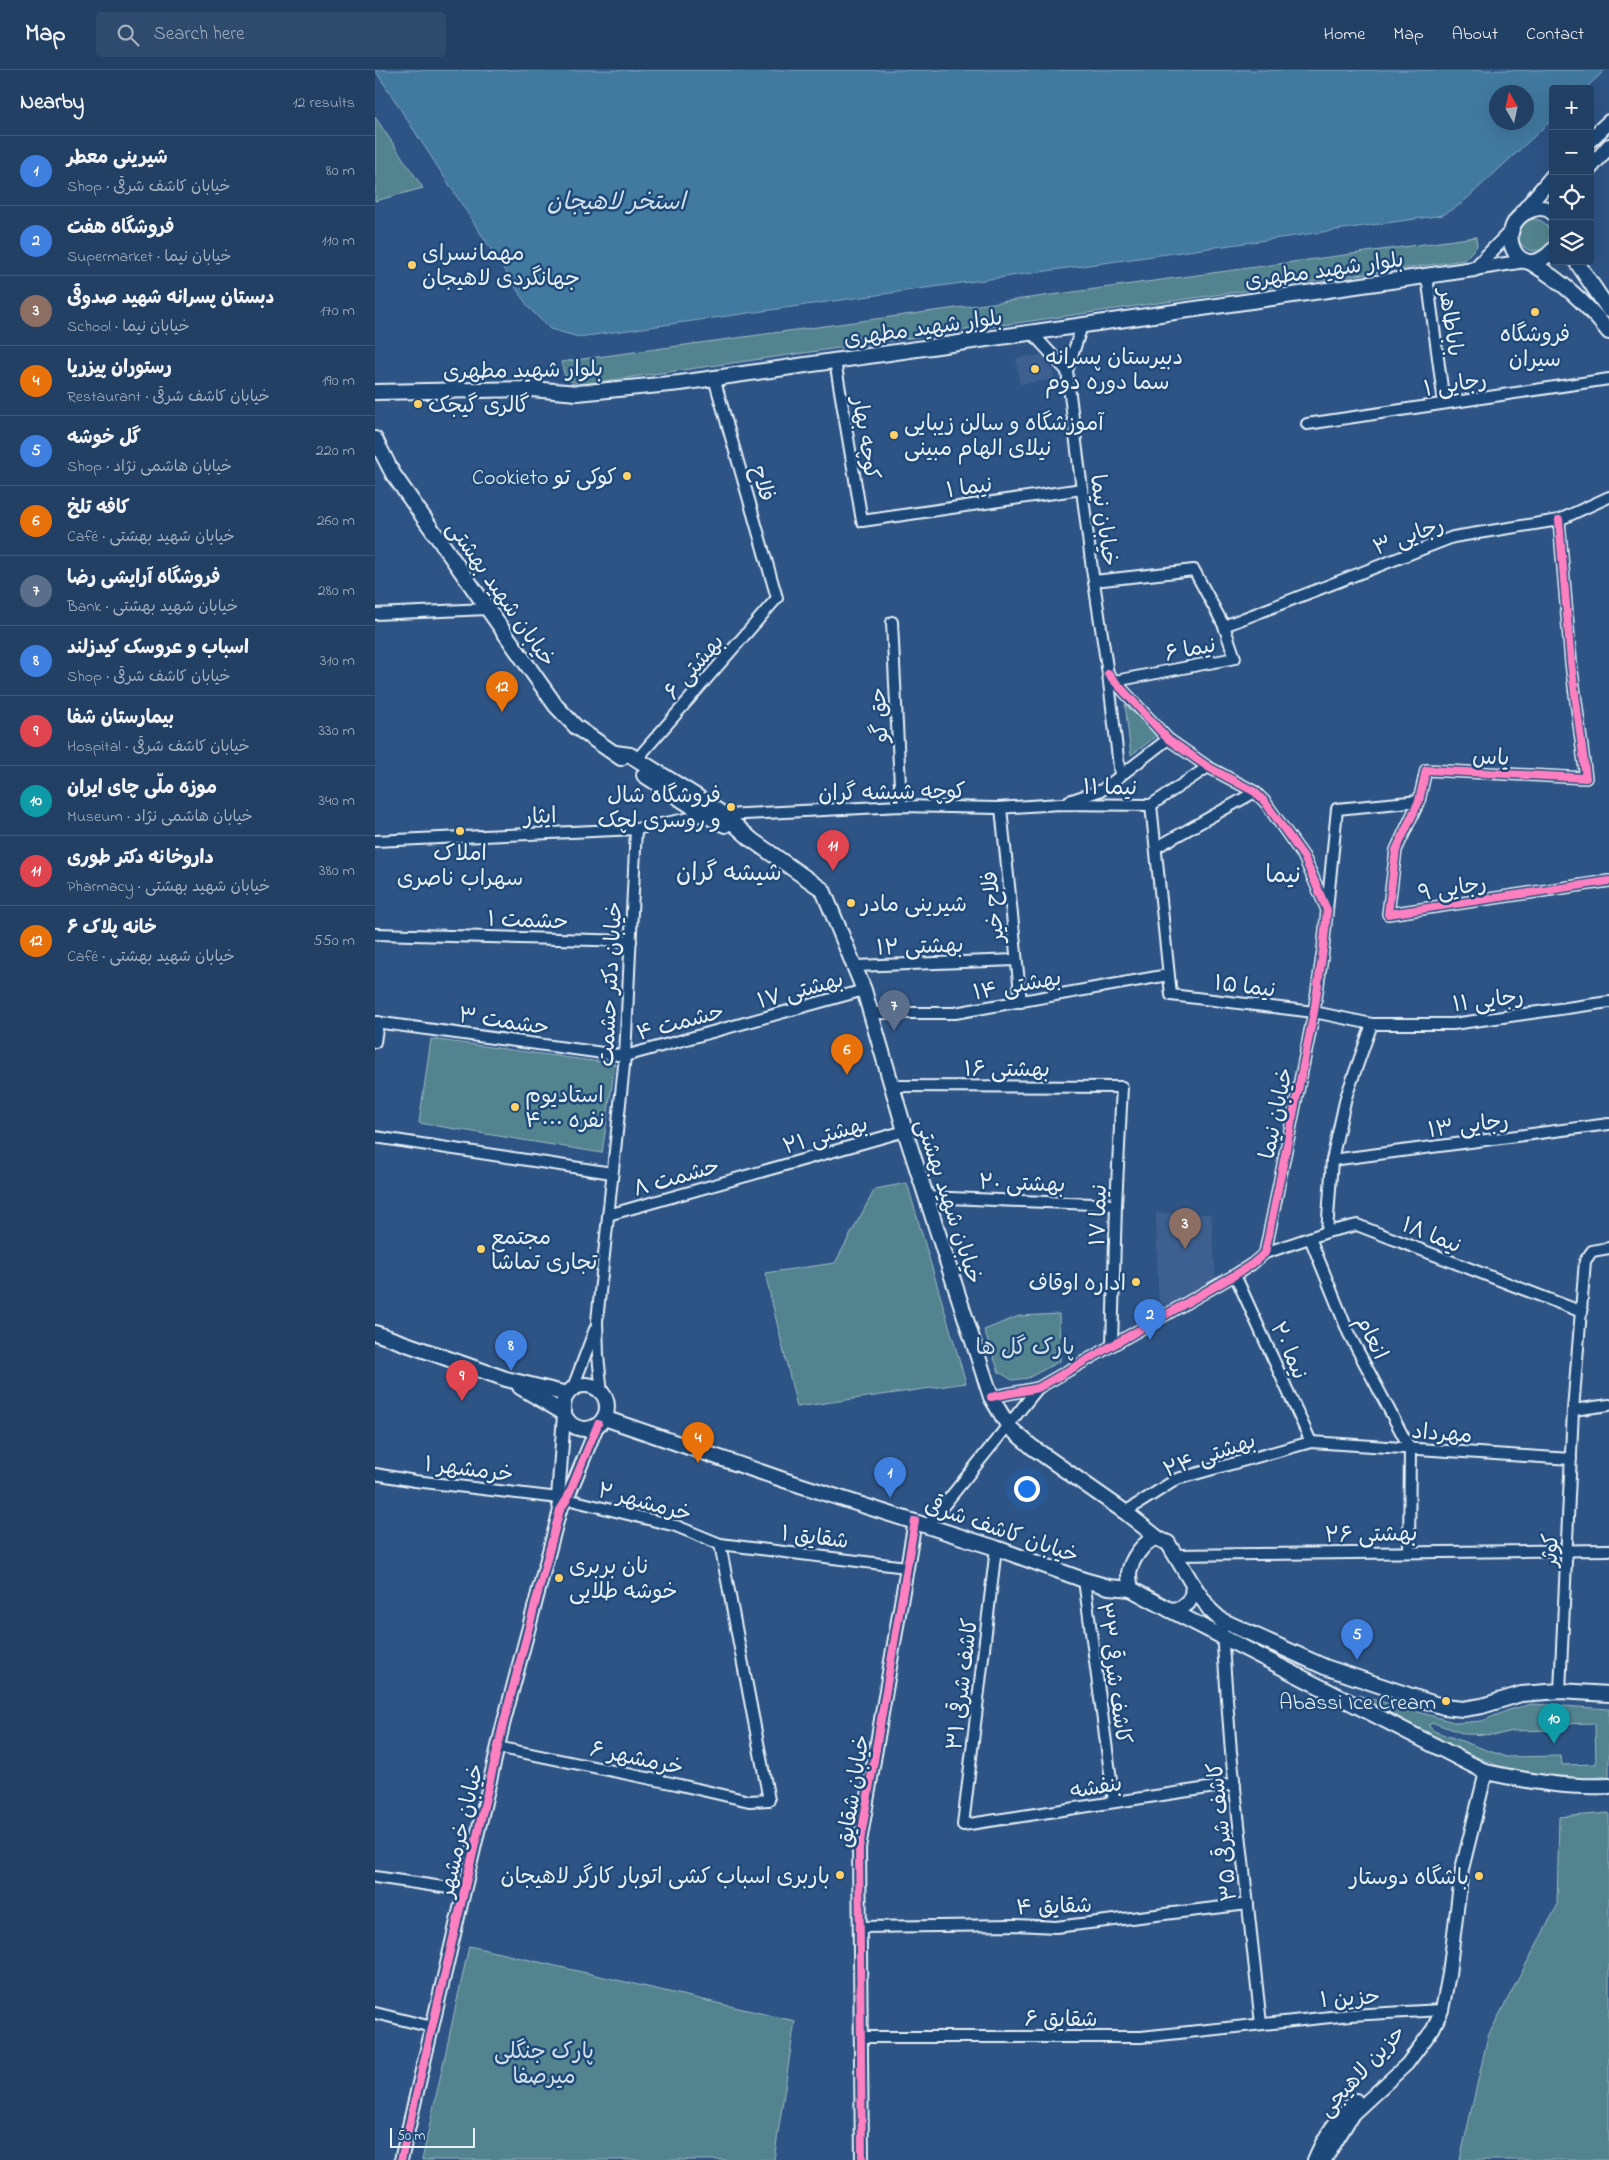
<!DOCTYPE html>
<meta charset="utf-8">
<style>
body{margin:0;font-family:"Indie Flower","Playpen Sans Arabic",sans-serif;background:#2e4a6d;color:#f1f3f6}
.controls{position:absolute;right:15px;top:15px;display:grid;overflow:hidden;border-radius:5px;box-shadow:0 5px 20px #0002}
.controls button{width:45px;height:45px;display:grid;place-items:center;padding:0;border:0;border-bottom:1px solid #3f5878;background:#223f64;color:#f1f3f6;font:25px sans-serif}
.compass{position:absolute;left:1114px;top:15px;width:45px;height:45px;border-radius:50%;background:#223f64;box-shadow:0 5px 20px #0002;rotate:351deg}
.scale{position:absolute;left:15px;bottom:12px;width:85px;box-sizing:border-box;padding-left:5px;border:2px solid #e8f1f8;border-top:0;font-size:14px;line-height:18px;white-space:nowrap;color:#e8f1f8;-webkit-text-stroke:4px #1f4a7a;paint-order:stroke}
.you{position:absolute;left:651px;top:1418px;width:18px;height:18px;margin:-12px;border:4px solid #fff;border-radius:50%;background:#1a73e8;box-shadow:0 0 0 8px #1a73e833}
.badge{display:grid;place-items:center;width:32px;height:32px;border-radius:50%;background:#ffd166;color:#fff;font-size:16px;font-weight:700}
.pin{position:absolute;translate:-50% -41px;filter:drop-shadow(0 1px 2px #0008)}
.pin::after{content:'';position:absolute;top:26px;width:18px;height:15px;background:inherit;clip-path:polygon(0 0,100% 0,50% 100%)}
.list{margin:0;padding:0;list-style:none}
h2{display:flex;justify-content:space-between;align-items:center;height:65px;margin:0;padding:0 20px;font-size:21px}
h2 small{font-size:16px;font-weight:400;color:#a2afbf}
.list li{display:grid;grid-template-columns:32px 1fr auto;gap:15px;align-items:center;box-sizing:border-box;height:70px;padding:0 20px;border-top:1px solid #3f5878}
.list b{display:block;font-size:19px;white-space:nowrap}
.list p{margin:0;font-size:16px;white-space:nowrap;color:#a2afbf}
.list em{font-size:16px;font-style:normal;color:#a2afbf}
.icon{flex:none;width:28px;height:28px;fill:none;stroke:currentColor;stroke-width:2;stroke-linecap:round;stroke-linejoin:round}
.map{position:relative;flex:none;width:1234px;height:2090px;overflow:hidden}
header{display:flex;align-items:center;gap:30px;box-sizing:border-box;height:70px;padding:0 25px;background:#223f64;border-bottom:1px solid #3f5878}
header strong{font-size:24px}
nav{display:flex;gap:28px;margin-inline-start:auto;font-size:18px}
.search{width:350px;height:45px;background:#2e4a6d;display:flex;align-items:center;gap:12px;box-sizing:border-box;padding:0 18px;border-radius:5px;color:#a2afbf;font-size:19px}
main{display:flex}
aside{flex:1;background:#223f64}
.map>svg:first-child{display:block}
.built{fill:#3e6190}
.green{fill:#52838e;stroke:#9dbac3;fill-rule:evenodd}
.water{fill:#43799f;stroke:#85a9c3;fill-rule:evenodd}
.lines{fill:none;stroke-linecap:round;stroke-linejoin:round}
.minor-casing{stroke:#e8f1f8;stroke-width:14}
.tertiary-casing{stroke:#e8f1f8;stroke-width:16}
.secondary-casing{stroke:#e8f1f8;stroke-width:18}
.minor{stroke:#1f4a7a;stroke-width:10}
.tertiary{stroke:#1f4a7a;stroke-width:12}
.secondary{stroke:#1f4a7a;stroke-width:14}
.cycleway-casing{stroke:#1f4a7a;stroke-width:11}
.cycleway{stroke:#ff80c0;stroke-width:8}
.poi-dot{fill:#ffd166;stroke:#1f4a7a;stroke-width:2}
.labels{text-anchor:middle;stroke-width:5;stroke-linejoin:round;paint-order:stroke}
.poi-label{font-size:22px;fill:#e8f1f8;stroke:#1f4a7a;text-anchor:start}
.street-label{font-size:22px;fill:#e8f1f8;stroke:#1f4a7a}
.park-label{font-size:22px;fill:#d2e0e8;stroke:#1f4a7a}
.water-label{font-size:24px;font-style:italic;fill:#cfdfeb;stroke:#1f4a7a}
.neighbourhood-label{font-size:24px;fill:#e8f1f8;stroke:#1f4a7a}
</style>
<header>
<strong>Map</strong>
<div class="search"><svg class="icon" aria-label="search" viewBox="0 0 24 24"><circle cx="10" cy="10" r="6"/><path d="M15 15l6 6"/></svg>Search here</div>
<nav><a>Home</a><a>Map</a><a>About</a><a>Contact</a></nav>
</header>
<main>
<aside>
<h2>Nearby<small>12 results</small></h2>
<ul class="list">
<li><span class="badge" style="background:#3f7fe0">1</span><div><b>شیرینی معطر</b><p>Shop · خیابان کاشف شرقی</p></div><em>80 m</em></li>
<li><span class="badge" style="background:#3f7fe0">2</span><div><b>فروشگاه هفت</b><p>Supermarket · خیابان نیما</p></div><em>110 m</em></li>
<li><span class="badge" style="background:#8d6e63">3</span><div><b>دبستان پسرانه شهید صدوقی</b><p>School · خیابان نیما</p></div><em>170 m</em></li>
<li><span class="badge" style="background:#e8710a">4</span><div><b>رستوران پیزریا</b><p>Restaurant · خیابان کاشف شرقی</p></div><em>190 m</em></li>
<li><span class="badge" style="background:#3f7fe0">5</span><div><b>گل خوشه</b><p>Shop · خیابان هاشمی نژاد</p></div><em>220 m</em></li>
<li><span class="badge" style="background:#e8710a">6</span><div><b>کافه تلخ</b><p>Café · خیابان شهید بهشتی</p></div><em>260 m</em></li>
<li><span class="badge" style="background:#5c6f8a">7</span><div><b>فروشگاه آرایشی رضا</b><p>Bank · خیابان شهید بهشتی</p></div><em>280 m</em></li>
<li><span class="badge" style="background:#3f7fe0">8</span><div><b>اسباب و عروسک کیدزلند</b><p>Shop · خیابان کاشف شرقی</p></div><em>310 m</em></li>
<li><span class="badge" style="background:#e0444e">9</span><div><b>بیمارستان شفا</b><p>Hospital · خیابان کاشف شرقی</p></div><em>330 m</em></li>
<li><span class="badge" style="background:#0f9aa8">10</span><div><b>موزه ملّی چای ایران</b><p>Museum · خیابان هاشمی نژاد</p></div><em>340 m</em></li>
<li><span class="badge" style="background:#e0444e">11</span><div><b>داروخانه دکتر طوری</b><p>Pharmacy · خیابان شهید بهشتی</p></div><em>380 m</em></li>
<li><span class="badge" style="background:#e8710a">12</span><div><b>خانه پلاک ۶</b><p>Café · خیابان شهید بهشتی</p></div><em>550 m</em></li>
</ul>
</aside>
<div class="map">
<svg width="1234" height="2090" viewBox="0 0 1234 2090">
<rect width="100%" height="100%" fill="#2e5485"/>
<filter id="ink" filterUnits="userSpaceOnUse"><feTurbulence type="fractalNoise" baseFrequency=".02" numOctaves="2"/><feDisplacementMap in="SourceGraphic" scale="10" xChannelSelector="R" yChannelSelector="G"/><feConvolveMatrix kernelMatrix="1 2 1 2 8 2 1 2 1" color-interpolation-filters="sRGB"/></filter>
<g filter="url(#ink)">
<!-- built -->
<g class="built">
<path d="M665,285L673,289L680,309L645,314L641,288Z"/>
<path d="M781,1143L836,1144L841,1213L784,1246Z"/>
</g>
<!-- green -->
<g class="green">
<path d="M0,47L48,118L0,131Z"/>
<circle cx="1159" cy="165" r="16"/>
<path d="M1101,167L1102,176L1089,190L208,314L191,310L186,292Z"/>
<path d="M750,634L782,666L756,685Z"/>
<path d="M56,969L240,994L227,1083L44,1053Z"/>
<path d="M532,1113L591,1313L422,1337L390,1203L460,1193L500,1119Z"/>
<path d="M684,1244L685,1291L653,1308L637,1310L624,1302L609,1260L644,1246Z"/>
<path d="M983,1625L1082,1653L1107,1651L1134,1640L1157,1634L1234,1639V1706C1213,1708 1189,1711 1169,1708C1102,1696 1042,1656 983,1625ZM1059,1653L1090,1664L1121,1665L1138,1661L1184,1660V1654L1220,1653L1221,1694L1187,1695L1186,1686L1131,1687L1059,1661L1053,1655Z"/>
<path d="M1234,1743V2090H1085L1113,1966L1182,1836L1184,1747Z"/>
<path d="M94,1876L420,1951L399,2090H47Z"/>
</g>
<!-- water -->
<path class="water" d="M0,0H1230L1210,19H1178V49L1086,134L1068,145L204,267L175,259L154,238ZM1122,22H1152V52H1122Z"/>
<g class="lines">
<defs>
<g id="minor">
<path d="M1052,206L1069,333"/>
<path d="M707,256L692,301L717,499L733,604L745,705"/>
<path d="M658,264L692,301"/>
<path d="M460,291L487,451L707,419"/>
<path d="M932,354L1234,309"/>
<path d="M1184,450L1196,593L1211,708L1051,700L1044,731L1021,780L1013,844L1234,811"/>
<path d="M719,511L819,500L849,556L860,588L740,611"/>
<path d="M0,544L112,539"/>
<path d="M517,552L526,736"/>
<path d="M849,556L1078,467L1184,450L1234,427"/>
<path d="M262,689L402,528L339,308"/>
<path d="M694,731L727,720L793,669"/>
<path d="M776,735L796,925L939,942L997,954H1078L1234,932"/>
<path d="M626,738L646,932"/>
<path d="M349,745L526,736L622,738L685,734L776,735L833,697"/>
<path d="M0,771L261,759L330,745"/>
<path d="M782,777L880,722"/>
<path d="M952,840L962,739L1044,731"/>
<path d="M0,864L256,871"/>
<path d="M480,896L641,890"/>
<path d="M496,943H580L793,905"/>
<path d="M0,952L250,986L489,920"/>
<path d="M0,972L3,952"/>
<path d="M517,1016L747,1017L741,1135L737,1275"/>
<path d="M0,1067L237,1103"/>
<path d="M957,1090L1234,1054"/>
<path d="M551,1127L741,1135"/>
<path d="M233,1145L530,1061"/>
<path d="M952,1162L957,1090L971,1027L997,954"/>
<path d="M935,1168L974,1264L1035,1379L1034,1482"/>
<path d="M890,1183L952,1162L982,1155L1207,1242"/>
<path d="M860,1205L936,1372"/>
<path d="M197,1320L220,1259"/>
<path d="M227,1324L223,1285L222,1251L250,986L261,759"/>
<path d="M616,1327L663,1318L860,1205L877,1194L890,1183L939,942L948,880L952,840L929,787L890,732L880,722L833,697L793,669L733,604"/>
<path d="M1198,1340L1234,1335"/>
<path d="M0,1404L40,1411L192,1429L301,1456L345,1474L531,1497"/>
<path d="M750,1442L802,1409L936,1372L1196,1389"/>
<path d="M553,1455L663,1318"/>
<path d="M621,1478L588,1755L860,1714"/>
<path d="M800,1485L1234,1480"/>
<path d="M709,1510L739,1732"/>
<path d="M846,1550L856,1682L886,1954"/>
<path d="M1185,1621L1198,1340L1210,1191L1217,1181L1234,1178"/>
<path d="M122,1677L301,1714L374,1731L394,1730L345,1474"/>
<path d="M0,1807L88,1820"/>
<path d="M485,1857L641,1855L681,1857L873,1834"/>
<path d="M0,1943L57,1957"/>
<path d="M486,1967H766L975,1945L1067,1940"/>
</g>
<g id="tertiary">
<path d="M1099,199L1136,161"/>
<path d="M1099,199L1150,191"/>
<path d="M185,1440L183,1428L189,1345"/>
<path d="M26,2090L128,1655L185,1440L192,1429L223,1354"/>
<path d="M487,2090L484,1778L540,1451"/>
<path d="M939,2090C948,2068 963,2046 981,2030"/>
<path d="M950,2090L978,2044L1032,1994L1058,1959L1067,1940L1074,1904L1087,1799L1111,1702"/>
</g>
<g id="secondary">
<path d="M1215,70L1234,52"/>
<path d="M1215,98L1234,76"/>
<path d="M1178,143C1172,137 1164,137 1156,140C1115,155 1143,218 1178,180"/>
<path d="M1146,144L1178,106"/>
<path d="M1201,191L1234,240"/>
<path d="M1155,192C1189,213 1209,231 1234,262"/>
<path d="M0,322L156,319L202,323L305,313L1099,199"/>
<path d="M0,369L18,404L181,636L201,657L246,688"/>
<path d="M240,683L255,685L321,726L349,745L377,770L448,820L489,920L530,1061L616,1327L634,1357L657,1377L750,1442L784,1469"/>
<path d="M269,705L330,745L350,755"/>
<path d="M0,1263L131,1309L192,1324"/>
<circle cx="210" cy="1337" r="22"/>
<path d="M145,1317L189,1343"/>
<path d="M229,1348L409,1410L621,1478L709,1510L734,1517L756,1519"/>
<path d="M781,1468L793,1473L818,1515L817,1525L813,1533L805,1539L795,1540L756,1519C755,1514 754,1508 754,1503C756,1490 768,1472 781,1468Z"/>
<path d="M818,1515L835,1540L846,1550L950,1597L1069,1637L1088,1639L1107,1636L1146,1624L1185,1621L1234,1624"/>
<path d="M795,1540L1111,1702C1152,1711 1192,1718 1234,1716"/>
</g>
</defs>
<!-- minor casing -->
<use href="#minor" class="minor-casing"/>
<!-- tertiary casing -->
<use href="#tertiary" class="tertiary-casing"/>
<!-- secondary casing -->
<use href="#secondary" class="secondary-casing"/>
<!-- minor -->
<use href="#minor" class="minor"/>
<!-- tertiary -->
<use href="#tertiary" class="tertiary"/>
<!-- secondary -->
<use href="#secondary" class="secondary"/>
<defs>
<g id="cycleway">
<path d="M1184,450L1196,593L1211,708L1051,700L1044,731L1021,780L1013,844L1234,811"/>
<path d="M616,1327L663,1318L860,1205L877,1194L890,1183L939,942L948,880L952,840L929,787L890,732L880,722L833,697L793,669L733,604"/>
<path d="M26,2090L128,1655L185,1440L192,1429L223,1354"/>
<path d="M487,2090L484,1778L540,1451"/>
</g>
</defs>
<!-- cycleway casing -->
<use href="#cycleway" class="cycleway-casing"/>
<!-- cycleway -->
<use href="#cycleway" class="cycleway"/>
</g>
</g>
<!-- markers -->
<g class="poi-dot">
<circle cx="37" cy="195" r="5"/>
<circle cx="1160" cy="242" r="5"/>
<circle cx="660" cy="299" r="5"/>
<circle cx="43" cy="334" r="5"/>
<circle cx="519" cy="365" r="5"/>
<circle cx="252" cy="406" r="5"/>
<circle cx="356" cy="737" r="5"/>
<circle cx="85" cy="761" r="5"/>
<circle cx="476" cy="833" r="5"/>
<circle cx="140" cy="1037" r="5"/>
<circle cx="106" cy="1179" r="5"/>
<circle cx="761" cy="1212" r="5"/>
<circle cx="184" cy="1508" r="5"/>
<circle cx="1071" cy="1631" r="5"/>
<circle cx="465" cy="1805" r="5"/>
<circle cx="1104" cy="1806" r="5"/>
</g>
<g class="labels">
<!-- poi labels -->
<g class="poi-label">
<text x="47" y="190">مهمانسرای<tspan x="47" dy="25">جهانگردی لاهیجان</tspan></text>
<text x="1160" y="271" text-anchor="middle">فروشگاه<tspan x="1160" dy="25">سیران</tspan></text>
<text x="670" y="294">دبیرستان پسرانه<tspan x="670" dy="25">سما دوره دوم</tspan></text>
<text x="53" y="342">گالری گیجک</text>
<text x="529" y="360">آموزشگاه و سالن زیبایی<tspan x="529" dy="25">نیلای الهام مبینی</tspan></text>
<text x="242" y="414" text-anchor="end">Cookieto کوکی تو</text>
<text x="346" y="732" text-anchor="end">فروشگاه شال<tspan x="346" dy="25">و روسری لچک</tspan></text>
<text x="85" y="790" text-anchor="middle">املاک<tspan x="85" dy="25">سهراب ناصری</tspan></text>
<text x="486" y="841">شیرینی مادر</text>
<text x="150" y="1032">استادیوم<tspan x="150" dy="25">۴۰۰۰ نفره</tspan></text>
<text x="116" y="1174">مجتمع<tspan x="116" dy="25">تجاری تماشا</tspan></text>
<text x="751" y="1220" text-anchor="end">اداره اوقاف</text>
<text x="194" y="1503">نان بربری<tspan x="194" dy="25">خوشه طلایی</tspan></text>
<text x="1061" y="1639" text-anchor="end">Abassi Ice Cream</text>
<text x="455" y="1813" text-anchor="end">باربری اسباب کشی اتوبار کارگر لاهیجان</text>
<text x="1094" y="1814" text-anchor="end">باشگاه دوستار</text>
</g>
<!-- street labels -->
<g class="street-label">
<text transform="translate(949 199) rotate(-8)" y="8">بلوار شهید مطهری</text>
<text transform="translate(1077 252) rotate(82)" y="8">باباطاهر</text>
<text transform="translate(548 257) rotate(-8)" y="8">بلوار شهید مطهری</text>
<text transform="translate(148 299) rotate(-1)" y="8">بلوار شهید مطهری</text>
<text transform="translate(1080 313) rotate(-9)" y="8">رجایی ۱</text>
<text transform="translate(492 368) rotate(81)" y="8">کوچه بهار</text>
<text transform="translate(389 413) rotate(74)" y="8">فلاح</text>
<text transform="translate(594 416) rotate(-8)" y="8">نیما ۱</text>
<text transform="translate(730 450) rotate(82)" y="8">خیابان نیما</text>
<text transform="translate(1033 465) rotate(-20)" y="8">رجایی ۳</text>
<text transform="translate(127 523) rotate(55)" y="8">خیابان شهید بهشتی</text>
<text transform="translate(815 578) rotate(-11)" y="8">نیما ۶</text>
<text transform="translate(318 596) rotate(-49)" y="8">بهشتی ۶</text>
<text transform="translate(503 645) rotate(-93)" y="8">حق گو</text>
<text transform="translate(1116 686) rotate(3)" y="8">یاس</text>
<text transform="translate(735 716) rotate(1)" y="8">نیما ۱۱</text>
<text transform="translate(517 721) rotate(-1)" y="8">کوچه شیشه گران</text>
<text transform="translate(165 745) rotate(-3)" y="8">ایثار</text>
<text transform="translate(1077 817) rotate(-9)" y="8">رجایی ۹</text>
<text transform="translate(617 837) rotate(-96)" y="8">فلاح خیر</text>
<text transform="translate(153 849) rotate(2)" y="8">حشمت ۱</text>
<text transform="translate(545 875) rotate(-2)" y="8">بهشتی ۱۲</text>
<text transform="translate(234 914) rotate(-87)" y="8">خیابان دکتر حشمت</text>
<text transform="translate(642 914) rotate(-10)" y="8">بهشتی ۱۴</text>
<text transform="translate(870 915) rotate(7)" y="8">نیما ۱۵</text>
<text transform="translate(425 919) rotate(-15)" y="8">بهشتی ۱۷</text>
<text transform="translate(1113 929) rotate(-7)" y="8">رجایی ۱۱</text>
<text transform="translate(129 950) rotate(8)" y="8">حشمت ۳</text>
<text transform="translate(305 951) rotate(-15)" y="8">حشمت ۴</text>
<text x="632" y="1006">بهشتی ۱۶</text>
<text transform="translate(900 1043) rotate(-78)" y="8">خیابان نیما</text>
<text transform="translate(1093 1054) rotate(-7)" y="8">رجایی ۱۳</text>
<text transform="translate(450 1064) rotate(-16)" y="8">بهشتی ۲۱</text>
<text transform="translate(301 1106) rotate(-16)" y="8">حشمت ۸</text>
<text transform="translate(647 1112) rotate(2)" y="8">بهشتی ۲۰</text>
<text transform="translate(575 1131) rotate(72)" y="8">خیابان شهید بهشتی</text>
<text transform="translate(722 1145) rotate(-88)" y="8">نیما ۱۷</text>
<text transform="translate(1057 1164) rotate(22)" y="8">نیما ۱۸</text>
<text transform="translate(998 1267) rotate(64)" y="8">انعام</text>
<text transform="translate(915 1280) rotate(66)" y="8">نیما ۲۰</text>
<text transform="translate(1067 1362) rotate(4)" y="8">مهرداد</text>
<text transform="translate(834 1384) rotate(-19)" y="8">بهشتی ۲۴</text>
<text transform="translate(94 1398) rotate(7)" y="8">خرمشهر ۱</text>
<text transform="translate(270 1431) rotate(15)" y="8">خرمشهر ۲</text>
<text transform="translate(627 1459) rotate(19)" y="8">خیابان کاشف شرقی</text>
<text transform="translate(996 1463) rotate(-1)" y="8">بهشتی ۲۶</text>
<text transform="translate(440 1466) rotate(7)" y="8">شقایق ۱</text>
<text transform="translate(1174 1480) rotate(-88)" y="8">کوثر</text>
<text transform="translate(740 1603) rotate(82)" y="8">کاشف شرقی ۳۳</text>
<text transform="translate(586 1614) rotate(-83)" y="8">کاشف شرقی ۳۱</text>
<text transform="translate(262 1687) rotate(12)" y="8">خرمشهر ۶</text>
<text transform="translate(721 1716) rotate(-9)" y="8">بنفشه</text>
<text transform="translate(477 1721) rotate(-81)" y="8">خیابان شقایق</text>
<text transform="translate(85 1760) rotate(-77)" y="8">خیابان خرمشهر</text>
<text transform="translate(846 1762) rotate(-96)" y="8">کاشف شرقی ۳۵</text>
<text transform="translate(679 1835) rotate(-2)" y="8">شقایق ۴</text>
<text transform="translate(975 1927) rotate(-4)" y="8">حزین ۱</text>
<text x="686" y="1956">شقایق ۶</text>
<text transform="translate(986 2000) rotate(-47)" y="8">حزین لاهیجی</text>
</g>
<!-- park labels -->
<g class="park-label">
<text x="650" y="1284">پارک گل ها</text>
<text x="169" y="1988">پارک جنگلی<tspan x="169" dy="25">میرصفا</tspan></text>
</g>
<!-- water labels -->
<g class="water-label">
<text x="241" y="139">استخر لاهیجان</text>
</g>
<!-- neighbourhood labels -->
<g class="neighbourhood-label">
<text x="354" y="810">شیشه گران</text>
<text x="908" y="812">نیما</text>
</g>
</g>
</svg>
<div class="controls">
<button>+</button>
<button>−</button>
<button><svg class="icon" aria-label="locate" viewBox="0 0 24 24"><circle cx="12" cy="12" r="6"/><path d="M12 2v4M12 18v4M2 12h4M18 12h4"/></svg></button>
<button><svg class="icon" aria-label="layers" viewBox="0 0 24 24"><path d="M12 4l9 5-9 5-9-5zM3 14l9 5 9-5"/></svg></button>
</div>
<svg class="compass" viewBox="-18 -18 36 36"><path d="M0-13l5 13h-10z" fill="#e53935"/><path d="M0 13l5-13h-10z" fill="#a2afbf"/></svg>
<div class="scale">50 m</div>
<div class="you"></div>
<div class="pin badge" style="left:515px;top:1428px;background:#3f7fe0">1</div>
<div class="pin badge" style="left:775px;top:1270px;background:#3f7fe0">2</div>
<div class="pin badge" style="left:810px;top:1179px;background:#8d6e63">3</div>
<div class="pin badge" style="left:323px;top:1393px;background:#e8710a">4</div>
<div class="pin badge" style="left:982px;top:1590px;background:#3f7fe0">5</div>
<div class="pin badge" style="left:472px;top:1005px;background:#e8710a">6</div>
<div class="pin badge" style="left:519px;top:961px;background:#5c6f8a">7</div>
<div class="pin badge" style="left:136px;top:1301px;background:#3f7fe0">8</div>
<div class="pin badge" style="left:87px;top:1331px;background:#e0444e">9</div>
<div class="pin badge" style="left:1179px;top:1674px;background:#0f9aa8">10</div>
<div class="pin badge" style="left:458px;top:801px;background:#e0444e">11</div>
<div class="pin badge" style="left:127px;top:642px;background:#e8710a">12</div>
</div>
</main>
